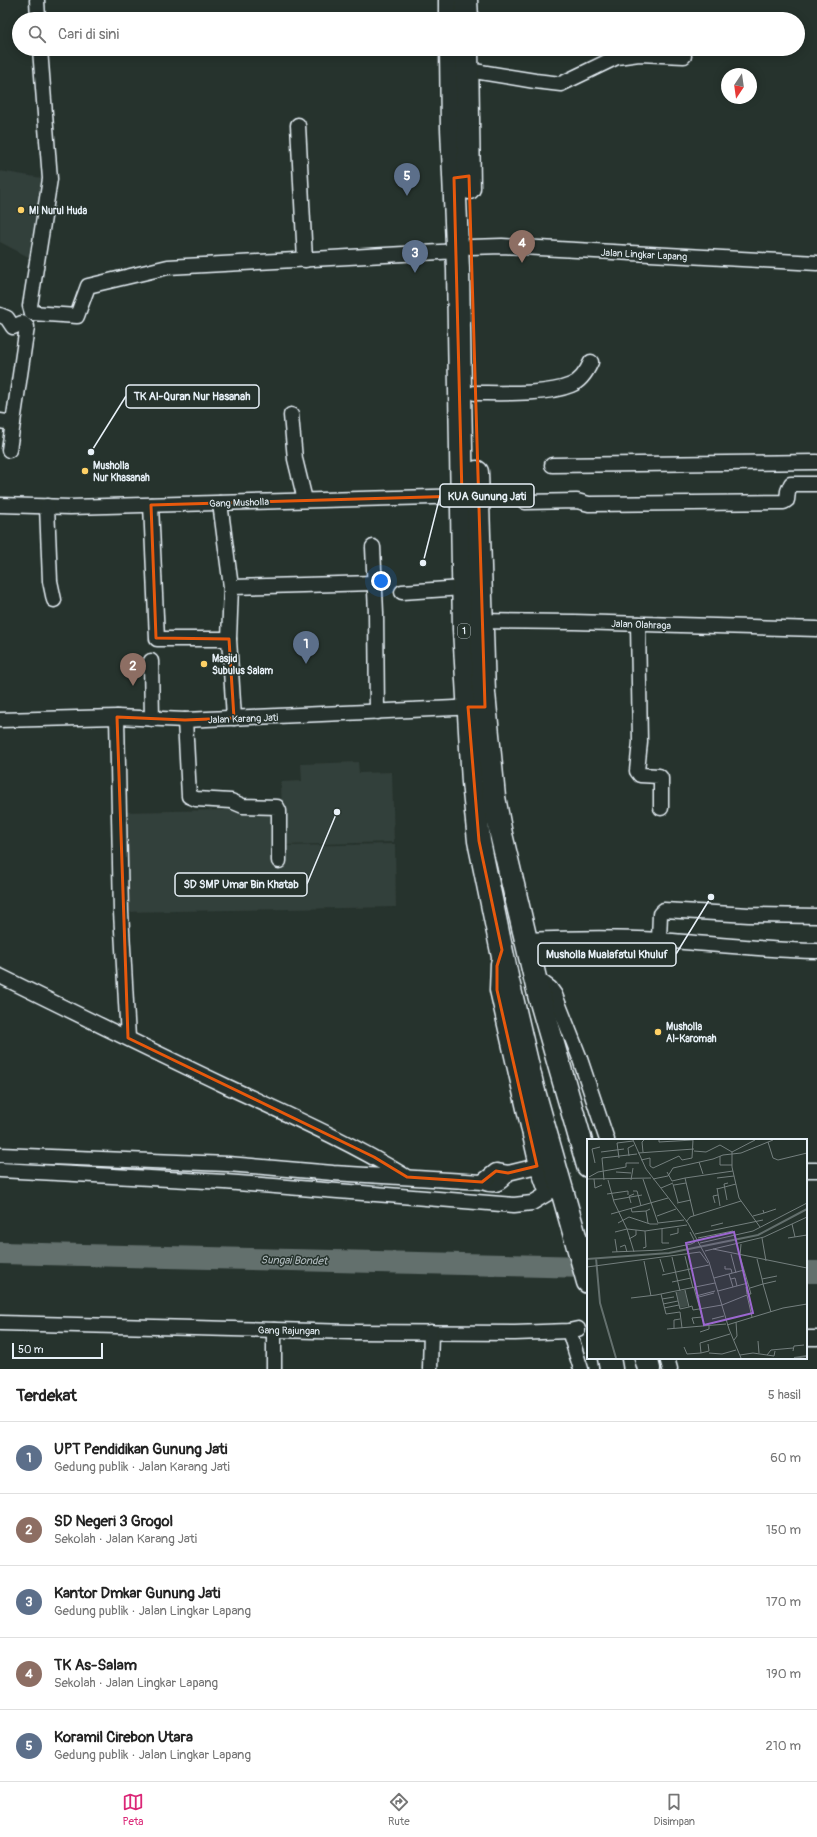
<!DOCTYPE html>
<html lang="id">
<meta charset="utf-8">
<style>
body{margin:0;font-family:Pangolin,sans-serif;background:#f2f2f2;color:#222}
.compass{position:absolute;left:721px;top:68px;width:36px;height:36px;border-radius:50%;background:#fff;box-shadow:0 2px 10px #0003;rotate:193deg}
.scale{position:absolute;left:12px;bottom:10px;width:91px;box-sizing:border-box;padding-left:4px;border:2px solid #e8f1f8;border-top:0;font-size:11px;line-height:14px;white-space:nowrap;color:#e8f1f8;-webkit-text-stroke:3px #26332d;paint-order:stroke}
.you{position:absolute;left:381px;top:581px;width:14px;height:14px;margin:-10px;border:3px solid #fff;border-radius:50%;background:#1a73e8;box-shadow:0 0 0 6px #1a73e833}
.badge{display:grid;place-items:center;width:26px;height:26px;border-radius:50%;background:#db2777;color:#fff;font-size:13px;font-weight:700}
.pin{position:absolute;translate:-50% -33px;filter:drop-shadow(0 1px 2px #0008)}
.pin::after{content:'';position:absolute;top:21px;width:14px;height:12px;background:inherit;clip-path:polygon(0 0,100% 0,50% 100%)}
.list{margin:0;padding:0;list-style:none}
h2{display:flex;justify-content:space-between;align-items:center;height:52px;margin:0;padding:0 16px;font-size:17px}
h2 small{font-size:13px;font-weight:400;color:#767676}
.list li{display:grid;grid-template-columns:26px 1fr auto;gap:12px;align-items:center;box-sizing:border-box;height:72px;padding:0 16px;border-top:1px solid #e0e0e0}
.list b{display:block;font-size:15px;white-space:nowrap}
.list p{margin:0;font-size:13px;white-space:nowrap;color:#767676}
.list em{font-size:13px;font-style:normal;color:#767676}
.icon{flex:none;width:22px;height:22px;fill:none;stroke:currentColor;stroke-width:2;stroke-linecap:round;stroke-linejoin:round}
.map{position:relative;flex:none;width:817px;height:1369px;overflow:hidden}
.search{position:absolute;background:#fff;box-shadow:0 2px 10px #0003;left:12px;right:12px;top:12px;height:44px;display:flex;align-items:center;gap:10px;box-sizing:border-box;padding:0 14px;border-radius:22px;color:#767676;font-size:15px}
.sheet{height:412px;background:#fff}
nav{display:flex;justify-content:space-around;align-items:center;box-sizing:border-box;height:56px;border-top:1px solid #e0e0e0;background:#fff;font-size:11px;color:#767676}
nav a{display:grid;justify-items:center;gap:2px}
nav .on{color:#db2777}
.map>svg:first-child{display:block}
.built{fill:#333f3a}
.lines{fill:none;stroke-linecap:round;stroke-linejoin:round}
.river{stroke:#636f6d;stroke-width:22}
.street-casing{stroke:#e8f1f8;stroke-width:17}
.highway-casing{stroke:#e8f1f8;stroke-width:25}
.street{stroke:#26332d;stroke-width:14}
.highway{stroke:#26332d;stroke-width:22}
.marked{fill:none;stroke:#e8590c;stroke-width:3;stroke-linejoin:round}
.poi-dot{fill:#ffd166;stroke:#26332d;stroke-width:1.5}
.labels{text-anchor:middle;stroke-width:3;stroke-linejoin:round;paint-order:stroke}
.shield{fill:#26332d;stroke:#aeb8bb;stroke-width:1}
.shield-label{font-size:9px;font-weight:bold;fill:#e8f1f8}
.poi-label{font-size:10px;font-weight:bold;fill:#e8f1f8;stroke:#26332d;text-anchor:start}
.street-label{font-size:10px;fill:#e8f1f8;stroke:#26332d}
.water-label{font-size:11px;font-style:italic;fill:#b3bdc0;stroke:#26332d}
.inset-river{fill:none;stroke:#636f6d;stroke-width:2}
.inset-road{fill:none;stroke:#747f7e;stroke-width:1}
.view{fill:#9c67d0;fill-opacity:0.15;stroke:#9c67d0;stroke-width:2}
.inset-edge{fill:none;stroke:#e8f1f8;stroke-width:2}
.leader{fill:none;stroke:#e8f1f8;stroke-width:1.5}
.callout-dot{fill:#e8f1f8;stroke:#26332d;stroke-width:1.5}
.callout{fill:#26332d;stroke:#e8f1f8;stroke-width:1.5}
.callout-label{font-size:11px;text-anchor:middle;font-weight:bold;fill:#e8f1f8}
</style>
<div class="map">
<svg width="817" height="1369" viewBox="0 0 817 1369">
<rect width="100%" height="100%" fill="#26332d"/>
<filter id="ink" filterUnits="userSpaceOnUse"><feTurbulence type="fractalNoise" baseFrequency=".025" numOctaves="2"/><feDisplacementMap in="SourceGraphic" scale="8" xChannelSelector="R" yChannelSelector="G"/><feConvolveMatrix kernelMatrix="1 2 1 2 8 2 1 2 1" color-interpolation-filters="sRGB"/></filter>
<g filter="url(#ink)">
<!-- built -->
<g class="built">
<path d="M0,171L48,179L34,260L0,242Z"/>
<path d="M358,762L359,773L392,772L394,842L283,845L281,782L302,781L301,764Z"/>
<path d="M281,809L282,846L395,844L396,907L122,912L120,812Z"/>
</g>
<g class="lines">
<!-- river -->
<g class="river">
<path d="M0,1253L588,1267"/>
<path d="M806,1272H817"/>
</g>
<defs>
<g id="street">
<path d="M37,0L38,19"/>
<path d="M40,49L50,179L30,306L32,313L77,316L88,286L168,267L458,251"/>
<path d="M468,70L535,81L561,84L617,57L639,54L684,56"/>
<path d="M298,125L305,260"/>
<path d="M470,247L502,246L817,263"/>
<path d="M0,315L7,318L13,327L22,323L27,327L9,450"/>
<path d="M475,393C502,393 547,395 571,385C581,381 587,371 591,362"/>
<path d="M291,415L295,459L305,500"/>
<path d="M0,421L13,423"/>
<path d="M552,465L817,462"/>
<path d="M525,502L577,501L589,504L784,502L787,500L788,491L791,484H817"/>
<path d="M220,503L231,587L229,639L234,718"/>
<path d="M0,505L70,507L469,496"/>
<path d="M151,505L157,639H229"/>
<path d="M47,506L50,581L54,600"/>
<path d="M373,547L376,613L377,712"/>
<path d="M231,587L374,583"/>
<path d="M402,592L463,588"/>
<path d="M474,621L574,622L817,629"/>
<path d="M638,624L640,742L637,771L640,775L659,776L661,778V808"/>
<path d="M151,661L152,719"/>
<path d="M117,717L121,912L128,1038"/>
<path d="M0,720L117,717L185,720L477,707"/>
<path d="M185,720L189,796L196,799L231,801L243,806L277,807L279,811V861"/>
<path d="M525,940C570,938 615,937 659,940C712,944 764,950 817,951"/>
<path d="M659,940L660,914L664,910L749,915L817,916"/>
<path d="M0,976C75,1013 150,1050 226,1086C286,1114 348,1141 405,1176"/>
<path d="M534,976L550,988L555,995L579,1056L607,1140"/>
<path d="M0,1155L228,1164L333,1173L482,1182C495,1187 501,1184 508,1173L537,1166"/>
<path d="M0,1170L225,1182L514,1205L532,1203L547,1194L537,1166L497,990L498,963"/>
<path d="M806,1170H817"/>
<path d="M482,1182L496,1171L508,1173"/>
<path d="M0,1323L352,1332L515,1333L569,1331L578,1329"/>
<path d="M274,1330V1369"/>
<path d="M569,1331L581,1369"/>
<path d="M806,1338H817"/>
<path d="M667,1358L670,1369"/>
<path d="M430,1369L431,1332"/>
</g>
<g id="highway">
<path d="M450,0V19"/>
<path d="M466,0L467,19"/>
<path d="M451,49L452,128L458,269L464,629L473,782L479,841L508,981L533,1088L588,1282"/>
<path d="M467,49L469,188"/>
<path d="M477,472L484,693L494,797L501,834L539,995L588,1166"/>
<path d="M609,1358L611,1369"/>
<path d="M646,1358L649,1369"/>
</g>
</defs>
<!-- street casing -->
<use href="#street" class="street-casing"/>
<!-- highway casing -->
<use href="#highway" class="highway-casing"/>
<!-- street -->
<use href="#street" class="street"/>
<!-- highway -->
<use href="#highway" class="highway"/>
</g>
</g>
<!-- marked area -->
<path class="marked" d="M469,176L485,707H468L479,841L502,950L497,966V990L537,1166L508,1173L496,1171L482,1182L407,1177L374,1157L128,1038L117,717L185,720L234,718L229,639L156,638L151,505L462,496L454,178Z"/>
<!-- markers -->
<g class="poi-dot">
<circle cx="21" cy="210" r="4"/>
<circle cx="85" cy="471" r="4"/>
<circle cx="204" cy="664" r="4"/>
<circle cx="658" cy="1032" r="4"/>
</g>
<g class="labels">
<!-- shield labels -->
<rect class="shield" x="458" y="624" width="12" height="14" rx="3"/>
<g class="shield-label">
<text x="464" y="634">1</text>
</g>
<!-- poi labels -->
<g class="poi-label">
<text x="29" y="214">MI Nurul Huda</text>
<text x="93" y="469">Musholla<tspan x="93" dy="12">Nur Khasanah</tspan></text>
<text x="212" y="662">Masjid<tspan x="212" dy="12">Subulus Salam</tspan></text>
<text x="666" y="1030">Musholla<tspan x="666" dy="12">Al-Karomah</tspan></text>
</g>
<!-- street labels -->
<g class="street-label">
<text transform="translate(644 254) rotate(3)" y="4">Jalan Lingkar Lapang</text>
<text transform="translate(239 502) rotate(-2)" y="4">Gang Musholla</text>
<text transform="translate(641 624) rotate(2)" y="4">Jalan Olahraga</text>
<text transform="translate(243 718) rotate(-2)" y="4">Jalan Karang Jati</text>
<text transform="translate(289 1330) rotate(1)" y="4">Gang Rajungan</text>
</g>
<!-- water labels -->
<g class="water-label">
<text transform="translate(294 1260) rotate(1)" y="4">Sungai Bondet</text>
</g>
</g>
<!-- overview -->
<g transform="translate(587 1139)">
<rect width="220" height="220" fill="#26332d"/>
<path d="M98,151L101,167L93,169L89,153Z" fill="#3e4b47"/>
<path class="inset-river" d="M9,119L13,164L29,219M0,120L82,114L171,96L220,70M207,219L220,217"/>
<path class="inset-road" d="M46,1L59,30L101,84L122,123L142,190L154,219M72,1V3L106,1L105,19L95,21L92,17M181,3L186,19L191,21L220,14M107,12L119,13L133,6L145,13L168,1M14,13L37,10M56,13L55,3L57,1M145,13V28L152,59L173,88M51,14L107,10M42,17L41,9L47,6M133,17V26H145M32,19L30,4L46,2M54,21L63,19V27L66,29L92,17M112,23L116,35M8,24L5,10L13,8M29,33L44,34M80,33L85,42L98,39L107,77M2,38L11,33L39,28V24H52M98,39L146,32M130,39L147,37M0,40L64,39M7,40L8,49L15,46M56,40L71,84L97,81M66,40L81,37L86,29L126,20L136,16L154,14L186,1M17,41L15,19L50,15M21,41L27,63L40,90L58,92L100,86M44,41L46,29M86,45L91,63M87,46L99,44M74,49L86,44M130,49L133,67M130,50L149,45M46,52H50L54,67M20,55L41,52V56M26,61L55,56M140,61L137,45L141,44M44,64L42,57L47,55M90,64L104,61M128,64L126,57L131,56M44,69L45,73L59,72M177,74L189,70M24,75L81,59M70,77L89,70M166,77L177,74L176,71M99,83L103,78L154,62M31,84L42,78L63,85H71M61,84L59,72L63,70M205,85L208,98M124,87L136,84M75,90V104H82M28,93L40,90L47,113M108,95L176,81M83,96L91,94V89M111,99L146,92M175,99L179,122M201,99L220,96M28,100L30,113M42,100L49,96V91M113,104L166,92L220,64M154,105L153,117L164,155H160L159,148M33,108L38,106L40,113M56,109L59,108L58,92M126,110L220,129M118,112L177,98L220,78M25,113L75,111L104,105L108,103L103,93M144,115L149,134M98,117L106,149M85,118L93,152M73,120L77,133M170,120L175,140M57,122L64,157M138,127V130H144L145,134M0,128L113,113L121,124M142,135L146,148M75,136L122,126M127,139L157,131M144,140L148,139L150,147M85,143L104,139M176,145L175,140L190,137M176,145L189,142M107,149L115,178L105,179L107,185M163,149L176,145L184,173M98,151L102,168L105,167L106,171L135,166M131,152L161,144M89,153L93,170L102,168M74,155L79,175L93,173M109,157L128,152M112,158L127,154M44,159L69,156L128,144M75,160L87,158M76,165L91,162M135,166L160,156L165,178M77,169L92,166M93,173L95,189M125,180L137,177M140,186L196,169L220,165M87,189V181L93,180M80,190L139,185M113,193L122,190V187M147,201L150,197L149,183M171,202L172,214M121,205L122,212L114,214L113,204L143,195M97,208L100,215L114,214M206,212L207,207L217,206M122,214L135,215L149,211M153,216L166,214L187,217L188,212M180,216L184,211L206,209"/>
<path class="view" d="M147,93L166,174L117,186L99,104Z"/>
<rect width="220" height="220" class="inset-edge"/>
</g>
<!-- callouts -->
<path class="leader" d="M91 452L126 396M423 563L440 496M337 812L307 884M711 897L676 954"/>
<g class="callout-dot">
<circle cx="91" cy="452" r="4"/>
<circle cx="423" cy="563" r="4"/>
<circle cx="337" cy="812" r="4"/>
<circle cx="711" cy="897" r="4"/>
</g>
<g class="callout">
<rect x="126" y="385" width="133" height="23" rx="4"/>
<rect x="440" y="484" width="94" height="23" rx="4"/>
<rect x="175" y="873" width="132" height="23" rx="4"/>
<rect x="538" y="943" width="138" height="23" rx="4"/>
</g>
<g class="callout-label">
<text x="192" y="400">TK Al-Quran Nur Hasanah</text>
<text x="487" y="500">KUA Gunung Jati</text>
<text x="241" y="888">SD SMP Umar Bin Khatab</text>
<text x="607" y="958">Musholla Mualafatul Khuluf</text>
</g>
</svg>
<svg class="compass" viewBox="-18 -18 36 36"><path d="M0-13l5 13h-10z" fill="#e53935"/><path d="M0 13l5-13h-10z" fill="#767676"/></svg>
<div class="scale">50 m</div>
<div class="you"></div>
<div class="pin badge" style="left:306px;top:664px;background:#5c6f8a">1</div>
<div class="pin badge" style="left:133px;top:686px;background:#8d6e63">2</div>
<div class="pin badge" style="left:415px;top:273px;background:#5c6f8a">3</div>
<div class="pin badge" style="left:522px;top:263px;background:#8d6e63">4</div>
<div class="pin badge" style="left:407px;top:196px;background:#5c6f8a">5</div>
<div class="search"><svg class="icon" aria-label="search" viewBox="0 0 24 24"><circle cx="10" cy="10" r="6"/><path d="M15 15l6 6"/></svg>Cari di sini</div>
</div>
<section class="sheet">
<h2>Terdekat<small>5 hasil</small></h2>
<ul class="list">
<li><span class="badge" style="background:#5c6f8a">1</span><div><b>UPT Pendidikan Gunung Jati</b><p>Gedung publik · Jalan Karang Jati</p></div><em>60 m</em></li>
<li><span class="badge" style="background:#8d6e63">2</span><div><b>SD Negeri 3 Grogol</b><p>Sekolah · Jalan Karang Jati</p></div><em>150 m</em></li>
<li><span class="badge" style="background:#5c6f8a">3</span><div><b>Kantor Dmkar Gunung Jati</b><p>Gedung publik · Jalan Lingkar Lapang</p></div><em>170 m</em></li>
<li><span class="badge" style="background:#8d6e63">4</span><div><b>TK As-Salam</b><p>Sekolah · Jalan Lingkar Lapang</p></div><em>190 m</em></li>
<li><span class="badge" style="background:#5c6f8a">5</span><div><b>Koramil Cirebon Utara</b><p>Gedung publik · Jalan Lingkar Lapang</p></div><em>210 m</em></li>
</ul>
</section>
<nav>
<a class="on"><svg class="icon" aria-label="map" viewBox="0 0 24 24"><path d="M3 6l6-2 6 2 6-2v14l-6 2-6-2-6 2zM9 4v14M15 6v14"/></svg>Peta</a>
<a><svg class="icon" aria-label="directions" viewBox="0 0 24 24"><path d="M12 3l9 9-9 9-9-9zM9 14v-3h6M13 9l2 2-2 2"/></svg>Rute</a>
<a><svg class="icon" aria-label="saved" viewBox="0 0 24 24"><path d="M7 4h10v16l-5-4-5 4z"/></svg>Disimpan</a>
</nav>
